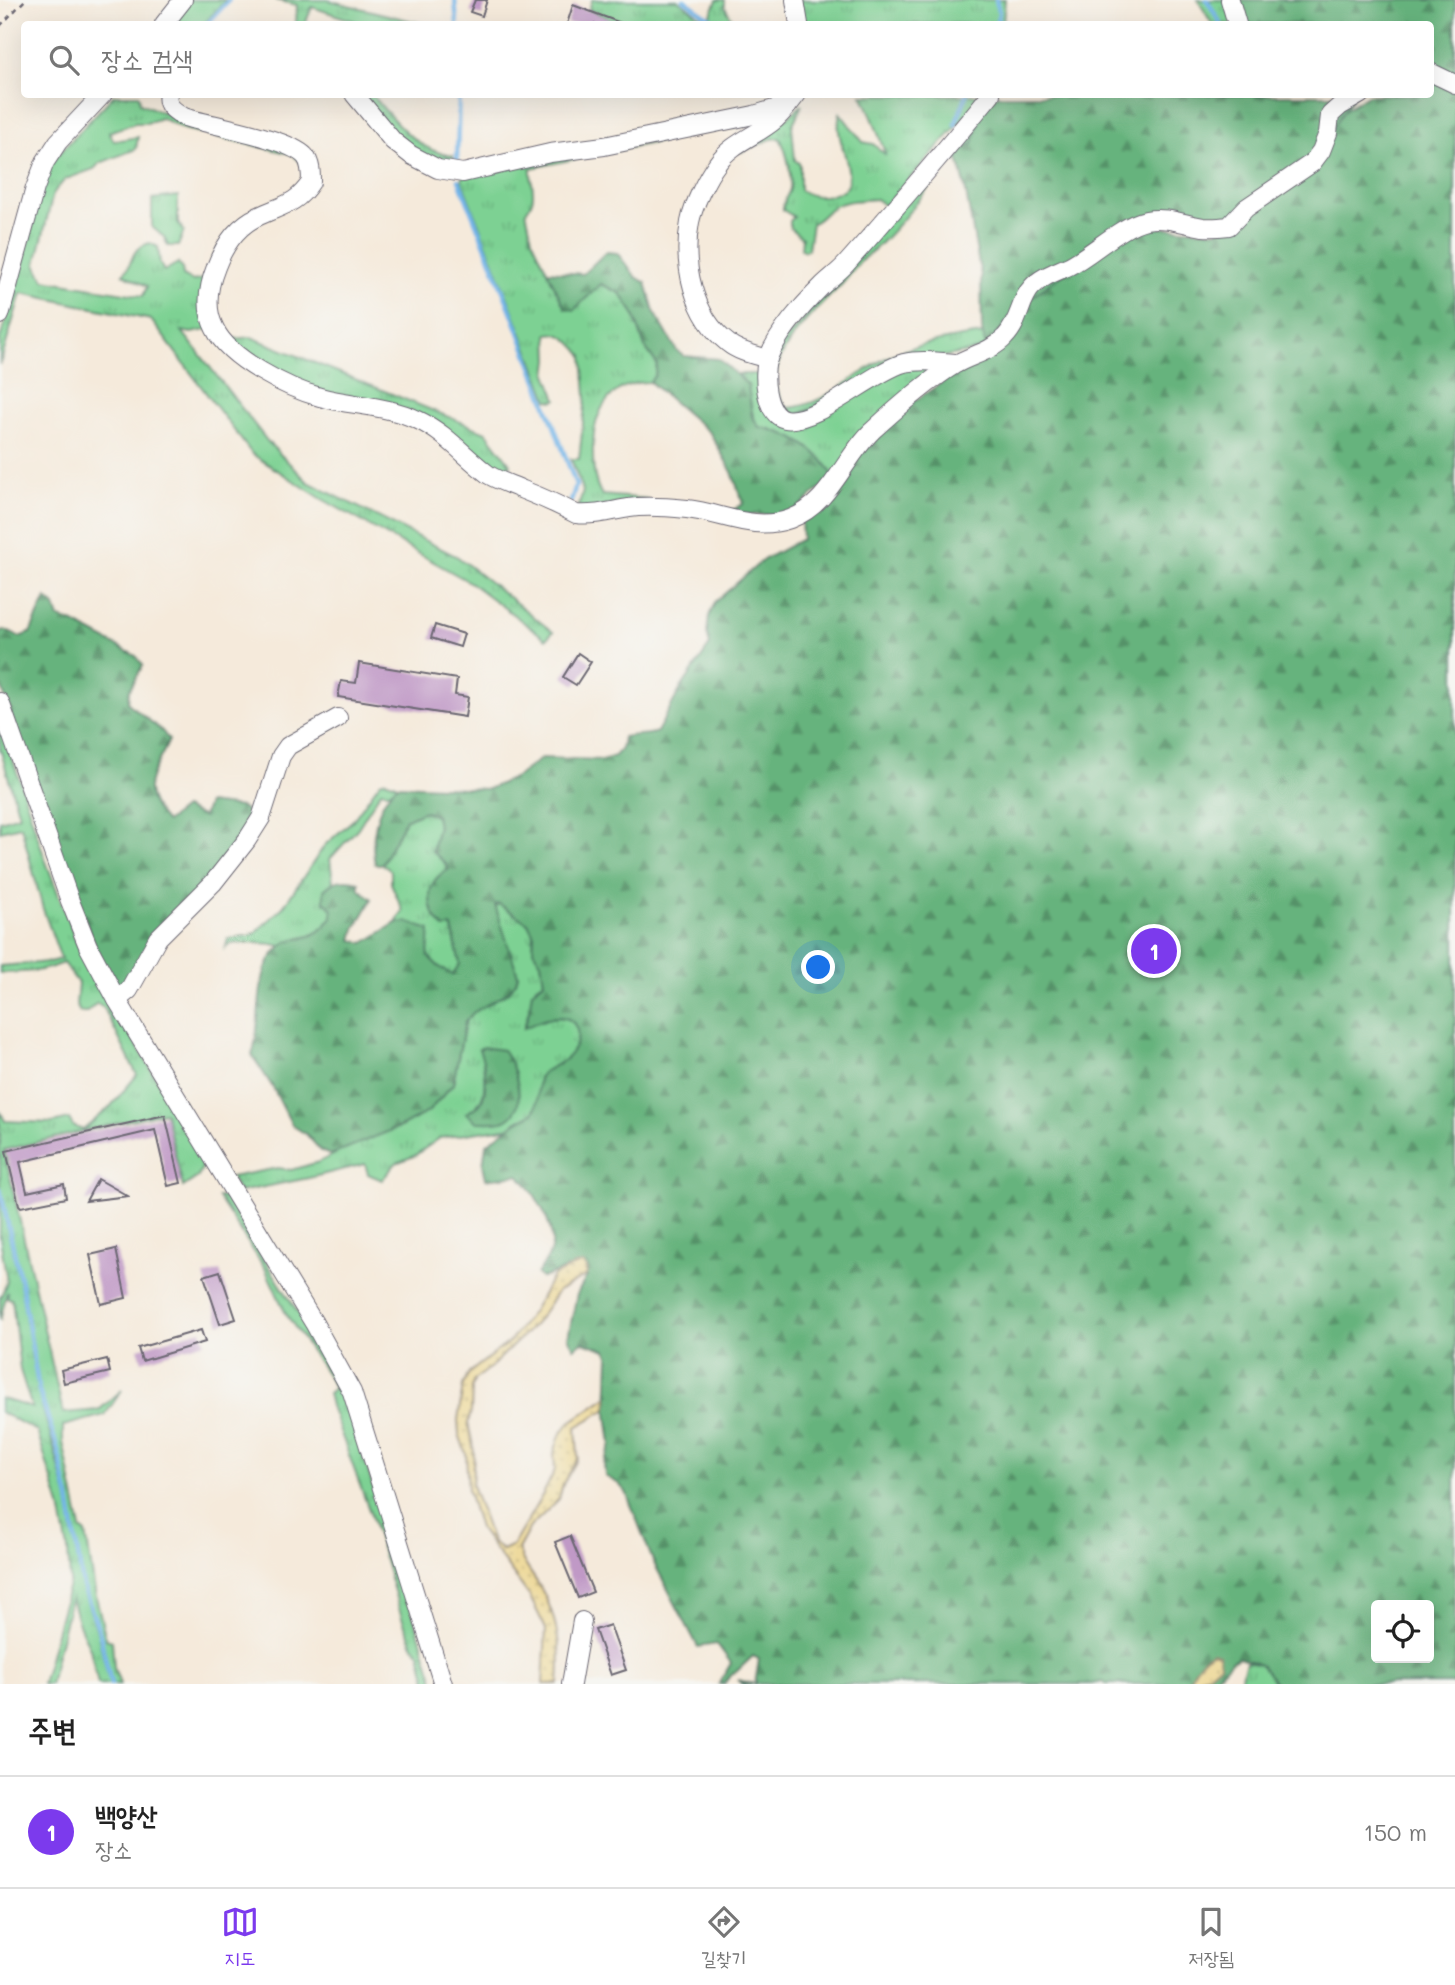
<!DOCTYPE html>
<html lang="ko">
<meta charset="utf-8">
<style>
body{margin:0;font-family:Mali,"Poor Story",sans-serif;background:#f6f6f6;color:#222}
.controls{position:absolute;right:21px;bottom:21px;display:grid;overflow:hidden;border-radius:7px;box-shadow:0 7px 28px #0002}
.controls button{width:63px;height:63px;display:grid;place-items:center;padding:0;border:0;border-bottom:2px solid #e0e0e0;background:#fff;color:#222;font:35px sans-serif}
.you{position:absolute;left:819px;top:968px;width:24px;height:24px;margin:-18px;border:5px solid #fff;border-radius:50%;background:#1a73e8;box-shadow:0 0 0 10px #1a73e833}
.badge{display:grid;place-items:center;width:46px;height:46px;border-radius:50%;background:#7c3aed;color:#fff;font-size:23px;font-weight:700}
.pin{position:absolute;translate:-50% -50%;border:4px solid #fff;box-shadow:0 2px 7px #0006}
.list{margin:0;padding:0;list-style:none}
h2{display:flex;justify-content:space-between;align-items:center;height:91px;margin:0;padding:0 28px;font-size:30px}
h2 small{font-size:23px;font-weight:400;color:#767676}
.list li{display:grid;grid-template-columns:46px 1fr auto;gap:21px;align-items:center;box-sizing:border-box;height:112px;padding:0 28px;border-top:2px solid #e0e0e0}
.list b{display:block;font-size:26px;white-space:nowrap}
.list p{margin:0;font-size:23px;white-space:nowrap;color:#767676}
.list em{font-size:23px;font-style:normal;color:#767676}
.icon{flex:none;width:38px;height:38px;fill:none;stroke:currentColor;stroke-width:2;stroke-linecap:round;stroke-linejoin:round}
.map{position:relative;flex:none;width:1455px;height:1684px;overflow:hidden}
.search{position:absolute;background:#fff;box-shadow:0 7px 28px #0002;left:21px;right:21px;top:21px;height:77px;display:flex;align-items:center;gap:18px;box-sizing:border-box;padding:0 24px;border-radius:7px;color:#767676;font-size:26px}
.sheet{height:203px;background:#fff}
nav{display:flex;justify-content:space-around;align-items:center;box-sizing:border-box;height:98px;border-top:2px solid #e0e0e0;background:#fff;font-size:19px;color:#767676}
nav a{display:grid;justify-items:center;gap:4px}
nav .on{color:#7c3aed}
.map>svg:first-child{display:block}
.grass{fill:url(#grass-tufts);stroke:#507a67;stroke-width:2;fill-rule:evenodd}
.forest{fill:url(#forest-firs);stroke:#446a5c;stroke-width:2;fill-rule:evenodd}
.sand{fill:url(#sand-dots);stroke:#887e6c;stroke-width:2}
.lines{fill:none;stroke-linecap:round;stroke-linejoin:round}
.stream{stroke:#73b5e8;stroke-width:4.5}
.building{fill:#c099c6}
.minor-casing{stroke:#6c6873;stroke-width:20}
.path{stroke:#6c6873;stroke-width:2.5;stroke-dasharray:5 5;stroke-linecap:butt}
.minor{stroke:#fff;stroke-width:18}
</style>
<div class="map">
<svg width="1455" height="1684" viewBox="0 0 1455 1684">
<defs>
<pattern id="grass-tufts" width="24" height="20" patternUnits="userSpaceOnUse" patternTransform="scale(1.75)"><rect width="24" height="20" fill="#7dd193"/><path d="M3 7l-1-3M5 7V3M7 7l1-3M15 17l-1-3M17 17v-4M19 17l1-3" fill="none" stroke="#6cb380"/></pattern>
<pattern id="forest-firs" width="22" height="20" patternUnits="userSpaceOnUse" patternTransform="scale(1.75)"><rect width="22" height="20" fill="#66b37d"/><path d="M5 1l3.5 6h-7zM16 11l3.5 6h-7z" fill="#549168"/></pattern>
<pattern id="sand-dots" width="8" height="8" patternUnits="userSpaceOnUse" patternTransform="scale(1.75)"><rect width="8" height="8" fill="#eeda9e"/><path d="M2 2h.1M6 6h.1" fill="none" stroke="#ccbb89" stroke-width="1.8" stroke-linecap="round"/></pattern>
</defs>
<rect width="100%" height="100%" fill="#f6f6f2"/>
<filter id="ink" filterUnits="userSpaceOnUse"><feTurbulence type="fractalNoise" baseFrequency=".0143" numOctaves="2"/><feDisplacementMap in="SourceGraphic" scale="14" xChannelSelector="R" yChannelSelector="G"/><feConvolveMatrix kernelMatrix="1 2 1 2 8 2 1 2 1" color-interpolation-filters="sRGB"/></filter>
<filter id="wash" filterUnits="userSpaceOnUse"><feTurbulence type="fractalNoise" baseFrequency=".00686" numOctaves="4" result="noise"/><feDisplacementMap in="SourceGraphic" scale="28" xChannelSelector="R" yChannelSelector="G"/><feGaussianBlur stdDeviation="1.57" result="paint"/><feColorMatrix in="noise" values="0 0 0 0 0 0 0 0 0 0 0 0 0 0 0 0 0 1.4 0 .05"/><feComposite in="paint" operator="in"/></filter>
<g filter="url(#wash)">
<rect width="100%" height="100%" fill="#f5eadb"/>
<!-- grass -->
<g class="grass">
<path d="M189,0H226L204,24H171Z"/>
<path d="M275,0H328L424,24H363L312,7L305,24H296L297,5Z"/>
<path d="M592,0H678L711,24H622L589,10Z"/>
<path d="M717,0H725V7L735,24H716L717,22L710,17Z"/>
<path d="M799,0H1005L1003,24H802Z"/>
<path d="M1198,0H1206L1217,16L1208,0H1225L1233,24H1212Z"/>
<path d="M114,95H139L140,103C169,116 198,124 228,132C253,139 280,142 301,156C332,200 256,207 236,228C208,257 202,292 212,329L191,333L182,331L268,442L308,482L458,557L553,632L546,639L471,583L322,499L252,454L151,320L21,293L0,365V339L20,276L42,187L51,162ZM161,118L184,129L292,154L303,164L305,182C293,199 276,203 258,211C228,223 215,252 203,279L193,281L183,276L182,268L178,263L164,271L160,264L158,247L150,243C128,249 135,263 123,274L147,286L143,296L44,280L36,264L53,194L58,187L66,179L94,169L100,163L136,149L138,137L114,141L109,132L135,123H147Z"/>
<path d="M359,95H372C395,121 416,151 453,156L452,166C413,161 384,121 359,95Z"/>
<path d="M862,95H966L964,104L967,95H985L885,206L876,199C860,201 844,199 830,209C823,214 820,220 812,223L808,249L805,251L801,249L802,238L790,228V221L794,217L783,210C782,200 788,197 790,189C792,173 787,152 780,138L771,139L740,152L767,134L802,105L792,126L795,160L800,164V190C814,199 834,198 847,187C854,162 833,139 840,113L863,142L873,144L886,155C878,135 873,115 862,95Z"/>
<path d="M981,114L973,143L961,151L958,159L944,166C925,193 902,222 879,245C874,250 868,254 863,259C855,267 850,276 842,284C815,313 750,363 787,408C825,406 856,373 888,357C910,345 957,337 983,334L986,347C970,354 951,354 934,358L798,414L778,409L770,374L782,343Z"/>
<path d="M764,121L752,126H741L701,133L531,168C530,187 539,194 526,211L532,239L565,308L601,284L620,293L633,312L645,347L657,364L655,375L650,382C607,382 592,415 593,453C593,468 594,482 602,495L648,499L577,511L583,491L571,459H579L586,396L583,355C573,345 564,331 548,334L549,360L547,374L557,399L554,401L548,400L462,182L463,176Z"/>
<path d="M178,196V223L184,231L178,246H168L164,237L152,227V199Z"/>
<path d="M251,337L486,432L511,465L501,477L452,437L300,388L226,340Z"/>
<path d="M906,367L938,369L834,477C815,448 793,433 759,427C745,407 757,395 738,374H761L782,424Z"/>
<path d="M0,720L45,859L77,943L201,1155L202,1168L198,1177L183,1187L165,1112L4,1150L63,1413L99,1410L122,1390L105,1415L63,1426V1442L81,1529L86,1533L95,1592L106,1639L112,1641L114,1667L120,1684H112L100,1631L84,1586L70,1499L40,1391L23,1287L0,1185V1111L5,1121L53,1123L69,1119L73,1126L83,1130L110,1107L137,1075L104,1008L97,1003L87,1012H80L76,1005L78,983L63,963C39,973 26,972 0,973V966L49,962L61,959L43,909L21,826L0,831V821L19,815L0,748Z"/>
<path d="M385,780L398,785L389,792L381,791L358,828L330,859L333,882L324,890L332,909V917C326,925 319,933 310,937C297,941 295,937 282,946C264,941 249,944 231,943L225,948L228,939L254,934L283,907L325,845L353,820L380,782Z"/>
<path d="M424,811L436,816L438,825L432,851L446,864L448,871L452,927L460,964L452,975L438,966L428,956V946L407,922L396,923L403,911L391,883V871L382,864L405,820Z"/>
<path d="M499,904L528,923L534,935L533,950L541,962L544,982L536,986C530,1000 529,1013 524,1027C539,1022 568,1007 577,1029C581,1038 577,1046 571,1054C563,1064 548,1067 541,1075C535,1082 541,1102 533,1112C528,1120 518,1120 512,1127L440,1138L414,1156L396,1163L382,1180L368,1174L365,1164L309,1178L239,1192L231,1177L278,1168L291,1170L319,1162L363,1140L402,1126L429,1111L453,1084L465,1022L473,1012L508,992L518,975L497,915L495,905ZM483,1059L505,1120L477,1122L467,1113C490,1100 484,1082 483,1059Z"/>
<path d="M0,1195L21,1288L38,1391L68,1499L82,1586L97,1631L110,1684H98L90,1649L78,1622L71,1598L50,1684H42L70,1581L68,1550L60,1506L37,1431L0,1412V1398L32,1408L20,1370L12,1299L8,1298L7,1292L0,1321V1298L7,1282L0,1237Z"/>
<path d="M218,1197H225L323,1352L344,1395L435,1684H428L420,1653L413,1645L402,1618L373,1521L331,1406L328,1393L334,1388L330,1379L286,1314L266,1270Z"/>
<path d="M1246,1662L1261,1665L1276,1684H1239Z"/>
</g>
<!-- forest -->
<g class="forest">
<path d="M1235,0H1455V80L1431,68L1430,24H1242Z"/>
<path d="M1431,75L1455,88V1684H1276L1261,1665L1239,1657L1231,1661L1210,1684H1199L1200,1677H1190L1188,1684H1106L1103,1682L1091,1684H743L738,1680L755,1684L759,1659L753,1656L736,1672L732,1673L724,1684H719L731,1663L717,1644L698,1647L653,1561L626,1492L619,1484L605,1476L604,1464L611,1444L607,1414L609,1355L606,1350L583,1342L574,1348L568,1337L577,1294L587,1276L586,1268L575,1265L542,1278L537,1274C543,1265 551,1256 552,1244C554,1224 533,1188 518,1175L486,1179L483,1164L486,1145C495,1137 506,1130 516,1122C521,1118 529,1118 534,1111C540,1102 535,1081 541,1075C549,1066 563,1065 571,1053C581,1040 581,1019 560,1017C547,1017 535,1023 524,1028L529,1011L532,991L544,982L541,962L533,950L534,935L528,923L499,904L495,905L518,975L516,982L508,992L473,1013L465,1022L453,1084L429,1111L402,1126L330,1155L321,1151L307,1135L292,1125L272,1086L252,1055C264,1019 251,974 281,946C291,937 301,940 312,935C321,931 326,925 332,917V909L324,901V890C336,879 343,878 359,882V889L372,899L355,929L352,940L364,943L396,923L407,922L430,930L428,956L438,966L452,975L460,964L452,927L444,928C426,910 423,882 448,870L446,864L432,851L438,826L436,816L424,811L405,820L382,864H375C370,840 376,801 398,785L488,789L516,777L542,758L602,760L615,756L621,749L623,737C635,734 646,736 657,732L681,688L710,645L707,633L709,616L715,602L763,560L802,539L801,517L900,411L978,358L1032,290L1137,226L1217,231L1302,175L1333,117L1368,95L1430,94ZM1376,1605H1429V1658H1376Z"/>
<path d="M996,95H1354L1318,150L1227,223L1135,220L1020,306L986,347L982,330L981,276L964,181L958,159L961,151L973,143L981,114Z"/>
<path d="M606,252L617,253L636,277L646,283L654,311L677,351L684,356L719,359L748,385L752,417L759,427C789,432 820,449 834,477L790,515L726,514L743,504L732,472L710,433L650,382L655,375L657,364L645,347L633,312L620,293L601,284L574,310L565,308L547,271L583,274Z"/>
<path d="M46,598L55,606L59,618L72,622L136,656L143,665L129,691L128,703L162,731L169,740C154,775 134,787 166,822L184,808L203,817L208,803L241,807L255,817L123,992L105,970L44,814L0,682V631L5,630L19,637L30,633Z"/>
<path d="M483,1047L503,1050C514,1063 528,1104 510,1117C502,1124 487,1122 477,1122L466,1113C471,1110 477,1108 480,1104C489,1090 485,1063 479,1049Z"/>
</g>
<!-- sand -->
<g class="sand">
<path d="M583,1264L586,1268L587,1275L558,1291L536,1323L489,1369L474,1380L472,1388L471,1412L468,1423L474,1451L472,1485L492,1542L502,1550L513,1545L543,1494L555,1470L554,1453L560,1435L569,1423L607,1397V1409L576,1427L578,1458L563,1484L559,1499L530,1527L518,1549C524,1566 531,1572 540,1587C558,1617 562,1650 559,1684H543L546,1629L530,1597L479,1528L468,1491L466,1454L459,1434L458,1420L463,1385L469,1373L510,1341L533,1311L553,1276L575,1265Z"/>
<path d="M1213,1652L1219,1654L1220,1664L1209,1674L1200,1677L1199,1684H1188C1192,1672 1201,1657 1213,1652Z"/>
</g>
<g class="lines">
<!-- stream -->
<g class="stream">
<path d="M455,0L457,24"/>
<path d="M684,0L714,21"/>
<path d="M996,0L999,12L997,24"/>
<path d="M1207,0L1221,24"/>
<path d="M207,24L229,0"/>
<path d="M955,125L967,94"/>
<path d="M457,160L459,94"/>
<path d="M459,180L513,316L576,485L571,501"/>
<path d="M0,1189L22,1287L39,1391L57,1446L69,1499L83,1586L99,1631L111,1684"/>
</g>
</g>
<g id="blocks">
<!-- building -->
<g class="building">
<path d="M475,0H487L482,16L470,12Z"/>
<path d="M573,5L621,23V24H567Z"/>
<path d="M435,625L464,634L460,647L431,638Z"/>
<path d="M578,653L591,662L576,685L563,677Z"/>
<path d="M359,663L457,679L455,695L468,697L465,717L338,697L341,681L356,683Z"/>
<path d="M165,1115L181,1183L168,1186L155,1130L20,1162L27,1192L64,1184L66,1198L21,1207L19,1205L6,1151Z"/>
<path d="M98,1179L128,1196L86,1201Z"/>
<path d="M116,1249L126,1298L101,1304L90,1255Z"/>
<path d="M220,1271L236,1319L220,1324L204,1276Z"/>
<path d="M201,1330L205,1342L142,1361L138,1348Z"/>
<path d="M107,1359L110,1372L64,1383L61,1370Z"/>
<path d="M570,1536L593,1592L578,1598L555,1542Z"/>
<path d="M610,1625L626,1670L611,1675L595,1630Z"/>
</g>
</g>
</g>
<g filter="url(#ink)">
<use href="#blocks" fill-opacity="0" stroke="#6c6873" stroke-width="2"/>
<g class="lines">
<defs>
<g id="minor">
<path d="M795,0L799,24"/>
<path d="M1230,0L1237,24"/>
<path d="M164,24L183,0"/>
<path d="M1430,72L1455,84"/>
<path d="M168,94C165,106 175,111 184,117C210,125 288,138 305,156C311,163 311,173 311,182C296,205 282,205 259,216C238,225 224,246 216,267C208,287 205,310 215,329C229,359 289,389 320,397C352,406 387,405 418,420C446,433 465,457 489,475C499,481 512,485 523,490C541,497 559,505 576,514C595,516 610,511 629,508C647,505 668,507 687,509C723,513 753,532 790,519C830,505 843,459 872,431C897,408 925,383 954,365C971,355 991,352 1005,337C1020,322 1020,299 1032,287C1042,276 1056,272 1069,266C1093,254 1120,226 1146,220C1165,216 1184,224 1203,227C1212,228 1221,227 1229,226L1246,208L1312,163L1321,151L1328,133L1330,115L1340,106L1361,94"/>
<path d="M354,94L393,141L411,155L438,169L463,173L550,153L604,146L754,115L788,105"/>
<path d="M0,315L35,188L45,162L58,142L103,94"/>
<path d="M768,359C755,355 739,352 728,343C693,316 682,264 690,222C693,206 707,177 717,164C732,142 757,136 776,119C783,112 791,102 797,94"/>
<path d="M957,363C940,362 921,359 904,363C871,372 815,425 785,419C765,415 762,373 768,358C779,331 802,306 822,286C830,278 839,272 846,264C895,209 944,152 991,94"/>
<path d="M0,702L70,901L88,946L117,1000L314,1323L352,1392L443,1684"/>
<path d="M117,1000L129,990L158,938L213,883L247,840L261,818L281,756L288,746L338,718"/>
<path d="M571,1684L582,1621"/>
</g>
</defs>
<!-- minor casing -->
<use href="#minor" class="minor-casing"/>
<!-- path -->
<path class="path" d="M0,26L25,0"/>
<!-- minor -->
<use href="#minor" class="minor"/>
</g>
</g>
</svg>
<div class="controls">
<button><svg class="icon" aria-label="locate" viewBox="0 0 24 24"><circle cx="12" cy="12" r="6"/><path d="M12 2v4M12 18v4M2 12h4M18 12h4"/></svg></button>
</div>
<div class="you"></div>
<div class="pin badge" style="left:1154px;top:951px">1</div>
<div class="search"><svg class="icon" aria-label="search" viewBox="0 0 24 24"><circle cx="10" cy="10" r="6"/><path d="M15 15l6 6"/></svg>장소 검색</div>
</div>
<section class="sheet">
<h2>주변<small></small></h2>
<ul class="list">
<li><span class="badge">1</span><div><b>백양산</b><p>장소</p></div><em>150 m</em></li>
</ul>
</section>
<nav>
<a class="on"><svg class="icon" aria-label="map" viewBox="0 0 24 24"><path d="M3 6l6-2 6 2 6-2v14l-6 2-6-2-6 2zM9 4v14M15 6v14"/></svg>지도</a>
<a><svg class="icon" aria-label="directions" viewBox="0 0 24 24"><path d="M12 3l9 9-9 9-9-9zM9 14v-3h6M13 9l2 2-2 2"/></svg>길찾기</a>
<a><svg class="icon" aria-label="saved" viewBox="0 0 24 24"><path d="M7 4h10v16l-5-4-5 4z"/></svg>저장됨</a>
</nav>
